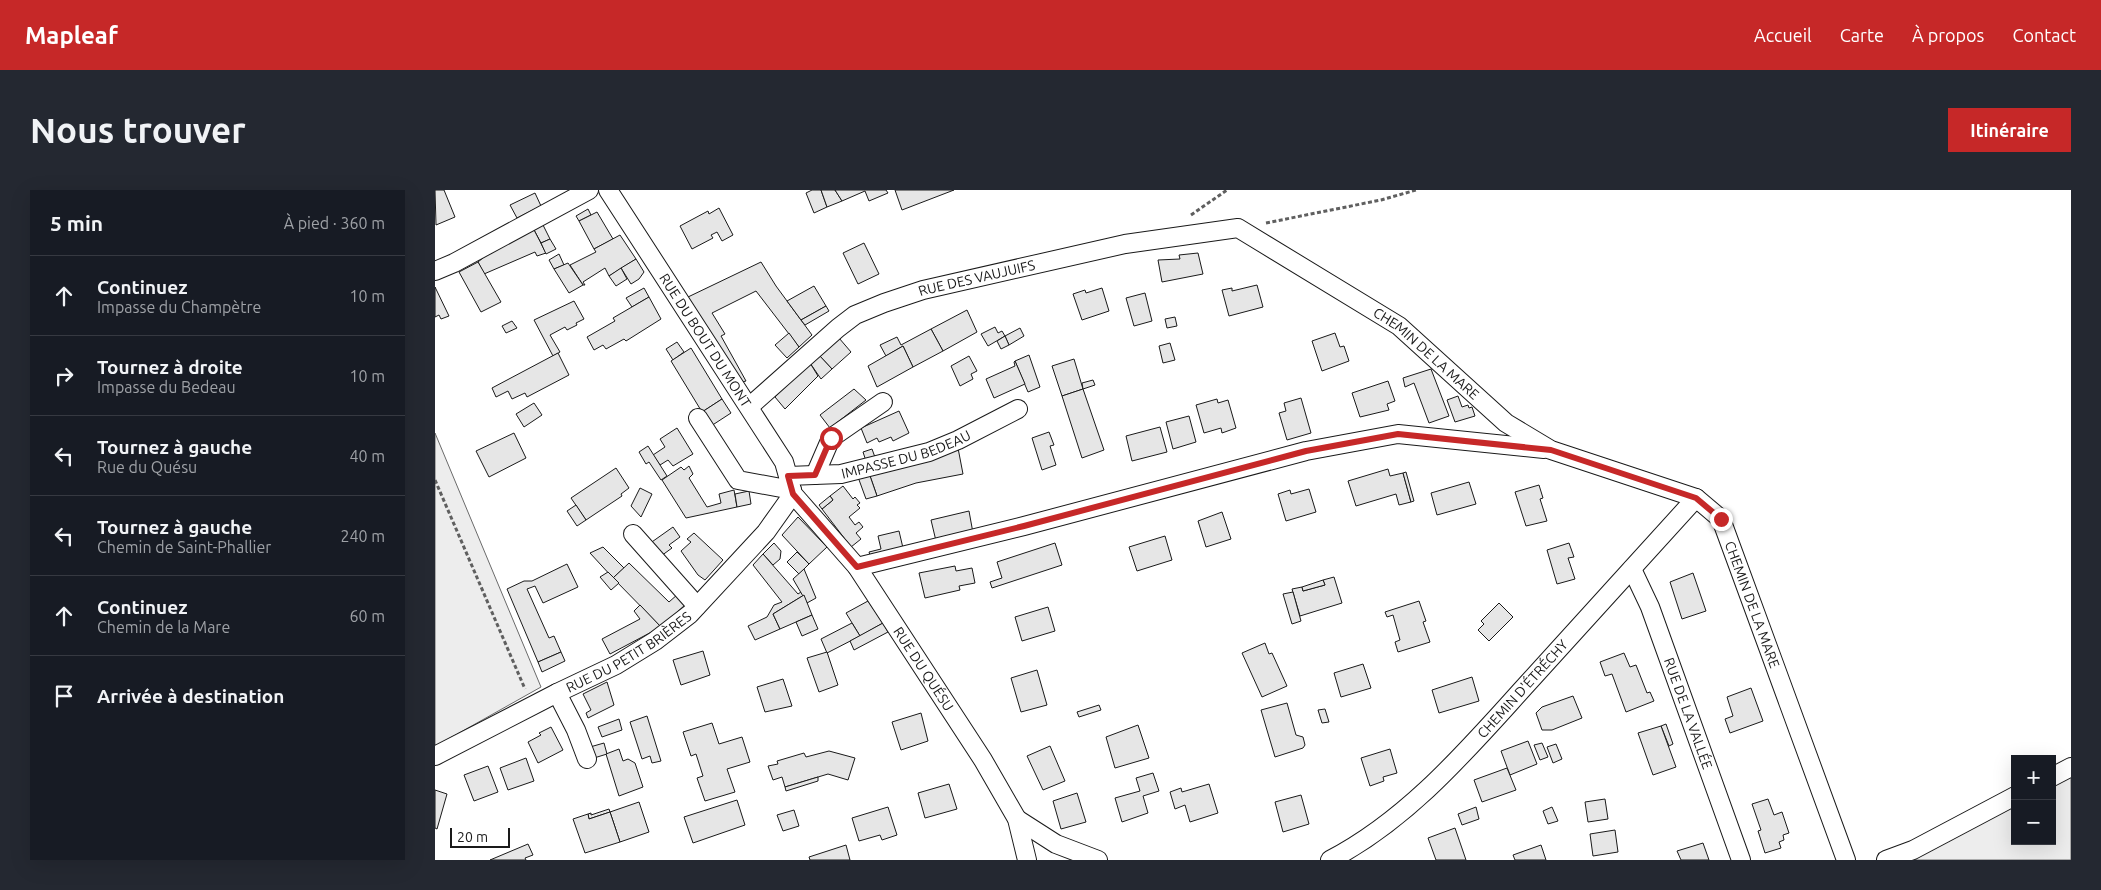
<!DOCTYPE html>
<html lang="fr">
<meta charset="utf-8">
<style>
body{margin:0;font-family:Ubuntu,sans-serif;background:#242831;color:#f1f3f6}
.controls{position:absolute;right:15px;bottom:15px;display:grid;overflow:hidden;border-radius:0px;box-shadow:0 5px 20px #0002}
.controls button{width:45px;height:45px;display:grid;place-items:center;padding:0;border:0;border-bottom:1px solid #363941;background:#171b24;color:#f1f3f6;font:25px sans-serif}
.scale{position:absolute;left:15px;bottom:12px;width:60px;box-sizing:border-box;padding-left:5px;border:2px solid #1a1a1a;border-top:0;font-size:14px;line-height:18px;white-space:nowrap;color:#1a1a1a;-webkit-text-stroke:4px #fff;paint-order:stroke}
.stop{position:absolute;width:15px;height:15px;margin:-11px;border:4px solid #c62828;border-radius:50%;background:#fff}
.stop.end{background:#c62828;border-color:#fff;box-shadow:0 1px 5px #0008}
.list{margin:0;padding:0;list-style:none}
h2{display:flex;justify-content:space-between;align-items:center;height:65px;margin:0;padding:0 20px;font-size:21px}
h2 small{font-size:16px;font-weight:400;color:#9ea1a6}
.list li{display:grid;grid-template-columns:32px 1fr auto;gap:15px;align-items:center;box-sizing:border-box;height:80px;padding:0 20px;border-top:1px solid #363941}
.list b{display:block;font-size:19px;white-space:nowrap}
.list p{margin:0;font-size:16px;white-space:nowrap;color:#9ea1a6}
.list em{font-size:16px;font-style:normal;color:#9ea1a6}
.icon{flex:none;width:28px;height:28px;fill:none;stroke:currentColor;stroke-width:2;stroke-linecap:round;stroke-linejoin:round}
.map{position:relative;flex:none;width:1636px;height:670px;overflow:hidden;border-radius:0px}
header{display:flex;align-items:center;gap:30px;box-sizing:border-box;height:70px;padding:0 25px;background:#c62828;color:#fff}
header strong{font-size:24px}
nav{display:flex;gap:28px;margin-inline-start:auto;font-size:18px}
.intro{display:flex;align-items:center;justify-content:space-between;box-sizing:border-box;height:120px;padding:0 30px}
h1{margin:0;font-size:35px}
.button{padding:12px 22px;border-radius:0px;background:#c62828;color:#fff;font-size:18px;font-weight:700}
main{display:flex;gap:30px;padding:0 30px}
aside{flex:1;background:#171b24;border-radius:0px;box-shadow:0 5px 20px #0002}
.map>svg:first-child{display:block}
.built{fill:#ededed;stroke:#6a6a6a}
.building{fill:#e6e6e6;stroke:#1a1a1a}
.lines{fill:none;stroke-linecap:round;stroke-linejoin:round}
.street-casing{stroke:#1a1a1a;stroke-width:20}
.path{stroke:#5f5f5f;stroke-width:3;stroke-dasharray:4 2.5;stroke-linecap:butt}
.street{stroke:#fff;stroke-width:18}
.route{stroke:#c62828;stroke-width:6}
.labels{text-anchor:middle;stroke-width:4;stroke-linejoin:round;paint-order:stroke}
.street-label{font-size:14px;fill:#1a1a1a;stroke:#fff}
</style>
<header>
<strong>Mapleaf</strong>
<nav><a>Accueil</a><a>Carte</a><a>À propos</a><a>Contact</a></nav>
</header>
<div class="intro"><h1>Nous trouver</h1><a class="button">Itinéraire</a></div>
<main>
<aside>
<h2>5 min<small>À pied · 360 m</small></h2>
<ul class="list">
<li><svg class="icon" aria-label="ahead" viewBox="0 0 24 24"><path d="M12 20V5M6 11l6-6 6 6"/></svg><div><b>Continuez</b><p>Impasse du Champètre</p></div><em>10 m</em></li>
<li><svg class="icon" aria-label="right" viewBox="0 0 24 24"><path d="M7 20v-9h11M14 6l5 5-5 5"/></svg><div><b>Tournez à droite</b><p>Impasse du Bedeau</p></div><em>10 m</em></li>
<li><svg class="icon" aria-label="left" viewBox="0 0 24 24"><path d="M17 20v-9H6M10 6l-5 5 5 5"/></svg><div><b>Tournez à gauche</b><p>Rue du Quésu</p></div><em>40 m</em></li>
<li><svg class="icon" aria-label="left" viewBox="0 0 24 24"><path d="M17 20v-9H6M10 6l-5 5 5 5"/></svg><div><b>Tournez à gauche</b><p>Chemin de Saint-Phallier</p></div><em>240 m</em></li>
<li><svg class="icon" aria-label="ahead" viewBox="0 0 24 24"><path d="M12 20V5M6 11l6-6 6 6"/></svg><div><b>Continuez</b><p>Chemin de la Mare</p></div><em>60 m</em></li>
<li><svg class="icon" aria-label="arrive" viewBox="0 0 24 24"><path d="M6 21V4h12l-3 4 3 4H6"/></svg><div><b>Arrivée à destination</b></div></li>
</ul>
</aside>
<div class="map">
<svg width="1636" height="670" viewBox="0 0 1636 670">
<rect width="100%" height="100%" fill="#fff"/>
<!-- built -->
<g class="built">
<path d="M0,243L106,497L1,556L0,554Z"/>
<path d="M1636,584V670H1458L1580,611V651H1617V593Z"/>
</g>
<!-- building -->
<g class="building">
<path d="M0,0H9L20,27L1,35Z"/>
<path d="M377,0H386L392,17L379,23L371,3Z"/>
<path d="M386,0H400L407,11L392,17Z"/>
<path d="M400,0H451L453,3L434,11L430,1L407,11Z"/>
<path d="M460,0H519L467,20Z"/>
<path d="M100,3L106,16L82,28L75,15Z"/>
<path d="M284,18L298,45L287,51L282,42L276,45L278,48L257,59L245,36L273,21L274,24Z"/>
<path d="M153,19L156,25L144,31L141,26Z"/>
<path d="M162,22L178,49L159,59L144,31Z"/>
<path d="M107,33L115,49L106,53L98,38Z"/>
<path d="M98,38L111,63L102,66L100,62L49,84L43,72L65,54Z"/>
<path d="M185,45L201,69L174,86L170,78L148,92L150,95H148L135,75L161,62L159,59Z"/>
<path d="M115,49L121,59L111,64L106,53Z"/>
<path d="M429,53L444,84L423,94L408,63Z"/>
<path d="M763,63L768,84L727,92L723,70L745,69L744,65Z"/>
<path d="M124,64L129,75L119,79L114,70Z"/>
<path d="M201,69L209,82L204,89L196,94L186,78Z"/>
<path d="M43,72L66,112L46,122L24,82Z"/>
<path d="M326,72L341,96L377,145L364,157L321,101L277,123L290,144L286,146L311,191L307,192L253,107Z"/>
<path d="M133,73L148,95L134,103L119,79Z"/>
<path d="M186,78L192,89L181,96L174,86Z"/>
<path d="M822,95L828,117L794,126L787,100L797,98V101Z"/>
<path d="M379,96L391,116L366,130L352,111Z"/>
<path d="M0,97L14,126L6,129L4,125L0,127Z"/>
<path d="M209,98L214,107L197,117L191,108Z"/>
<path d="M667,98L674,121L647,130L638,104L650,100L651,103Z"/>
<path d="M710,103L717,131L699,136L691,108Z"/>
<path d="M214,107L226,129L191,151L189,149L171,159L168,155L159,160L152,147L180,131L178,128Z"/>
<path d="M139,111L149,129L141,133L142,135L132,140L130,137L115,145L125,162L118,166L99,130Z"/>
<path d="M391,116L394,121L370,135L366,130Z"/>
<path d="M532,120L542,142L508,161L496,139Z"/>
<path d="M740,127L742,136L732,138L730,129Z"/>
<path d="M77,131L82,138L71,143L67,136Z"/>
<path d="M560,137L563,143L567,141L570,146L553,156L546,144Z"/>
<path d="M585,138L589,146L574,155L570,146Z"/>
<path d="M496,139L508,161L478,177L468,156L451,166L445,155L462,147L466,155Z"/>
<path d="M354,143L364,157L352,168L340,155Z"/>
<path d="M900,143L905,157L909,156L914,171L887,181L877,151Z"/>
<path d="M570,146L574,155L566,159L562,151Z"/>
<path d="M404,148L416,162L397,179L383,164Z"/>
<path d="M242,152L249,162L238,170L231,159Z"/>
<path d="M735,153L740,170L728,173L724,156Z"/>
<path d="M468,156L478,177L442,197L433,176Z"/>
<path d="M256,158L287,209L267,222L236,171Z"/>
<path d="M123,163L134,185L92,207L90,203L77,209L73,201L61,207L57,198Z"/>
<path d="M383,164L397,179L386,189L375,173Z"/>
<path d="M594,165L605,197L593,202L580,171Z"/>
<path d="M534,166L542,181L536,184L538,189L525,196L516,176Z"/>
<path d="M639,169L648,199L627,206L617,176Z"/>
<path d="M580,171L590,194L559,208L551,189L580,176L579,172Z"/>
<path d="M375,173L383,186L350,219L340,207Z"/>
<path d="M996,179L1014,226L994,233L979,193L970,197L968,188Z"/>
<path d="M658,190L660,195L648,199L647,193Z"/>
<path d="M953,191L960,211L952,214L954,220L925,227L917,203Z"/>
<path d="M419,199L431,210L395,238L385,225Z"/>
<path d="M648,199L669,260L647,268L627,206Z"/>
<path d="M1023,206L1027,217L1033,215L1034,218L1037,217L1040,226L1020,232L1012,210Z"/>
<path d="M866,208L876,243L852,250L844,223L851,221L849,213Z"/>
<path d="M287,209L296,223L276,236L267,222Z"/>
<path d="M782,209L783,213L793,210L801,238L787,243L786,238L769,243L761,215Z"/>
<path d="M99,213L107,225L89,237L81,224Z"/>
<path d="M464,221L474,243L458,251L456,247L444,252L442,248L432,253L426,238Z"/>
<path d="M754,226L761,252L738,259L731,232Z"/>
<path d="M725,237L732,262L697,271L691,246Z"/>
<path d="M242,238L258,264L238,276L233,270L225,275L218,265L230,257L225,249Z"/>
<path d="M614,242L619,255L615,256L621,275L607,280L597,248Z"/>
<path d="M79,243L91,268L54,287L41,261Z"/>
<path d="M213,256L232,286L226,290L214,272L211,274L204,262Z"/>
<path d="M523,258L528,284L481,293L442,306L434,283Z"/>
<path d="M437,259L441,270L432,274L428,262Z"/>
<path d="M254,276L258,284L254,288L272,317L286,313L284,304L299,300L302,317L251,328L227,290L246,277L249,280Z"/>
<path d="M181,278L194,298L186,304L187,306L151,330L136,308Z"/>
<path d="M953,279L955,286L968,283L976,312L964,315L961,304L921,316L913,291Z"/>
<path d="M971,282L979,311L976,312L968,283Z"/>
<path d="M434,283L442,306L431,309L423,287Z"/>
<path d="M1034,292L1041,314L1002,325L996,303Z"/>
<path d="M1104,295L1108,308L1105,309L1112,331L1091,336L1080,302Z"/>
<path d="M408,296L418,309L420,307L425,313L422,315L425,318L414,327L420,335L424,332L428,337L421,343L426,349L416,357L387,319L398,310L395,306Z"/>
<path d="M205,298L217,304L206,327L196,316Z"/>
<path d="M874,299L881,322L851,331L843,304L855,300L856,304Z"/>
<path d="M314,301L316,314L302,317L300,304Z"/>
<path d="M395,306L398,310L387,319L384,315Z"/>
<path d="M141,315L151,330L142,336L132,321Z"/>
<path d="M534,321L538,343L501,351L496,330Z"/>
<path d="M787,322L796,349L771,357L763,331Z"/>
<path d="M363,327L392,357L374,374L347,345Z"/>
<path d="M238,337L245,347L234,355L237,358L226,366L214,354Z"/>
<path d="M464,341L468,358L435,365L434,362L446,359L443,346Z"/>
<path d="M259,343L288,370L270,390L263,385L246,361L256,352L252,349Z"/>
<path d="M730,346L737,370L702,381L694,357Z"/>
<path d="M339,353L346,361L345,369L338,375L328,364Z"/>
<path d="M620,353L627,375L557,398L555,392L567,388L562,372Z"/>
<path d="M1134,353L1139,367L1133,368L1140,389L1122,394L1112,360Z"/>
<path d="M168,357L189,378L178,388L155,363Z"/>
<path d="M362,362L374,374L364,384L352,372Z"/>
<path d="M328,364L363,404L366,402L369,405L338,424L345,439L320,450L313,436L332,427L339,415L347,412L318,375Z"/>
<path d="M194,373L234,412L243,404L251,414L226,437L178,388Z"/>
<path d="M132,374L143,397L108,413L100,396L92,399L114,448L119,446L126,462L103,472L72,399L89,391H97Z"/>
<path d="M520,376L521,381L537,378L540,393L524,396L525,400L490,408L484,383Z"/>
<path d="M369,379L381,408L372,413L358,389Z"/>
<path d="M173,382L184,393L176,400L165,387Z"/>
<path d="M1258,383L1271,421L1247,429L1235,392Z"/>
<path d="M899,387L907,413L865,426L857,399L867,397L868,401L890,395L888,390Z"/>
<path d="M888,390L890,395L868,401L867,397Z"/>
<path d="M858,402L866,431L857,434L848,404Z"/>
<path d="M369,405L377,425L345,439L338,424Z"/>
<path d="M433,411L448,433L425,446L411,423Z"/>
<path d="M984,411L991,431L988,432L995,452L963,462L960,452L965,450L958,425L952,427L950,422Z"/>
<path d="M1064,413L1078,427L1054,451L1043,440L1049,434L1046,431Z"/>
<path d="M205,415L226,437L175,464L167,449L205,429L199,421Z"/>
<path d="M613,417L620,441L587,451L580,427Z"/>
<path d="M377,425L383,439L367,446L361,432Z"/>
<path d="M417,433L425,446L392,463L386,449Z"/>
<path d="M448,433L453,442L419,460L415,451Z"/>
<path d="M830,453L834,464L837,463L852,496L827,507L807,463Z"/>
<path d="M268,461L275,485L246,495L238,470Z"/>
<path d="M126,462L130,471L107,482L103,472Z"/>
<path d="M392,462L403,495L384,502L372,468Z"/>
<path d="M1189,463L1195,477L1201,475L1212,503L1215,502L1219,511L1191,522L1177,484L1170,486L1165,472Z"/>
<path d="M928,474L936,498L906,507L899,483Z"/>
<path d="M602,480L612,515L586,522L576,488Z"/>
<path d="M1037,487L1044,511L1004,523L997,500Z"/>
<path d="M348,489L357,516L330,522L322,497Z"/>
<path d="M172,492L179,515L153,528L151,523L156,520L148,504Z"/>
<path d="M1316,498L1328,531L1295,543L1290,529L1298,526L1292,507Z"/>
<path d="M1138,506L1147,528L1117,540H1107L1101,523L1107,517Z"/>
<path d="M852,513L861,545L868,547L870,555L868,558L840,567L826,520Z"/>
<path d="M664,515L666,520L644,527L642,522Z"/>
<path d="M890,519L894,532L887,533L883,520Z"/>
<path d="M486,523L493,551L466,560L457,532Z"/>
<path d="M212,526L226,571L217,573L215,566L207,569L195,532Z"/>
<path d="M184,529L187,540L167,547L163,537Z"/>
<path d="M277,533L284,554L307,547L315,572L292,579L300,602L270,611L262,588L268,586L261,564L256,566L248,542Z"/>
<path d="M1231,534L1238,554L1234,556L1226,536Z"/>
<path d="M703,535L714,568L680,578L671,547Z"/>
<path d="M1226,536L1241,577L1218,585L1203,543Z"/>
<path d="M116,537L128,560L103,573L93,552L106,545L104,543Z"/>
<path d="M1093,551L1102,574L1075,585L1066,561Z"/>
<path d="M169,553L172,564L159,568L155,557Z"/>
<path d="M1107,553L1113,567L1105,570L1099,555Z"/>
<path d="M1121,554L1127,569L1118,573L1112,557Z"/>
<path d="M615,556L630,591L608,600L592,566Z"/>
<path d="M184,559L188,571L193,569L200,573L208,597L184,606L171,564Z"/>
<path d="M955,559L962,583L948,587L949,591L935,596L926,568Z"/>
<path d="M394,561L420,568L413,590L393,584L350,597L347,587L338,590L333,576L343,574L342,571L369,563L371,567Z"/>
<path d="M91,568L99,591L73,600L65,578Z"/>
<path d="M53,576L63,602L39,611L29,585Z"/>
<path d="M1072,578L1081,600L1047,612L1039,590Z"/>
<path d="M718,583L724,601L708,606L713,623L687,632L680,608L705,601L701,588Z"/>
<path d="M383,587V591L351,601L350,597Z"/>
<path d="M514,594L522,619L490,628L483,603Z"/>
<path d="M774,594L783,623L755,632L750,615L740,619L735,602L746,598L747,602Z"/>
<path d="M0,600L12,604L2,639L0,638Z"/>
<path d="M642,603L651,632L626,639L618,611Z"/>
<path d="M866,605L874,634L848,642L840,612Z"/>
<path d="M1170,609L1173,629L1153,632L1150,612Z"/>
<path d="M1333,609L1339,625L1347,622L1354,643L1348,645L1349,650L1344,652L1346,658L1330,663L1323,641L1326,640L1317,614Z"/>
<path d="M302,610L310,635L258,653L249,627Z"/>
<path d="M204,612L214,642L185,652L175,622Z"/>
<path d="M453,617L462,645L447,650L445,645L424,651L417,628Z"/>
<path d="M1041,617L1044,629L1027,635L1023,624Z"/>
<path d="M1117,617L1123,631L1113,634L1108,621Z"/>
<path d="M174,619L175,622L154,629L153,624L156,623V625Z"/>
<path d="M359,620L364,636L348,641L342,625Z"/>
<path d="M175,622L185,652L150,663L138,629L153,624L154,629Z"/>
<path d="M1020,638L1031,670H1001L993,648Z"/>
<path d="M1180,640L1183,662L1158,666L1155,644Z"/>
<path d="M1268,653L1274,670H1246L1242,661Z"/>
<path d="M93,654L98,665L90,668L91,670H55Z"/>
<path d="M411,655L415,670H375L374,667Z"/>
<path d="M1106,655L1111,670H1080L1078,665Z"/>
</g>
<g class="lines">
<defs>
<g id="street">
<path id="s1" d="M173,0L349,272L358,304L422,377L548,570L582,629L592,670"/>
<path d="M0,81L19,73L154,0"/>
<path id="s2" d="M314,217L403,138L420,125L449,113L488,100L690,54L803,38L964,136L1071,233L1116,260L1261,308L1286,329L1411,670"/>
<path d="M263,228L303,290L357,300"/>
<path d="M380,285L396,248L448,212"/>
<path id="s3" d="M353,286L406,284L494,262L523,250L583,219"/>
<path d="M198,344L262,416"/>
<path d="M422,377L589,336L871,261L963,244L1109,259"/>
<path id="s4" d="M1197,379L1215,417L1306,670"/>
<path d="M122,503L141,540L152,569"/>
<path id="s5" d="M0,566L122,503L181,475L220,451L255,424L331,342L358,304"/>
<path d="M1617,587L1636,577"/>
<path d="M582,629L621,654L663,670"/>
<path id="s6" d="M895,670C974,629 1033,559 1092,494C1148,432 1205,370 1261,308"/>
<path d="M1451,670L1478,660L1580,606"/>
</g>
</defs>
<!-- street casing -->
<use href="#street" class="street-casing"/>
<!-- path -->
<g class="path">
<path d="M756,25L792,0"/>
<path d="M831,33L946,10L981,0"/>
<path d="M0,290L90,499"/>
</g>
<!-- street -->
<use href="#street" class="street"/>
</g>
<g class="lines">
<!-- route -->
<path class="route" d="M396,248L380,285L353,286L358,304L422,377L589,336L871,261L963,244L1116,260L1261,308L1286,329"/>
</g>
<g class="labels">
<!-- street labels -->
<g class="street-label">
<text dy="5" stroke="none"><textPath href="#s2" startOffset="268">RUE DES VAUJUIFS</textPath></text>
<text dy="5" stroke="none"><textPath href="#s1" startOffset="179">RUE DU BOUT DU MONT</textPath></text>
<text dy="5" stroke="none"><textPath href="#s2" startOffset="761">CHEMIN DE LA MARE</textPath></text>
<text dy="5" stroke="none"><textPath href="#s3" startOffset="121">IMPASSE DU BEDEAU</textPath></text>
<text dy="5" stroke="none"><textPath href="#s2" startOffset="1196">CHEMIN DE LA MARE</textPath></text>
<text dy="5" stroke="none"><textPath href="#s5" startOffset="220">RUE DU PETIT BRIÈRES</textPath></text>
<text dy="5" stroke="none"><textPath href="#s1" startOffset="576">RUE DU QUÉSU</textPath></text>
<text dy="5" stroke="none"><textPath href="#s6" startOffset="259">CHEMIN D'ÉTRÉCHY</textPath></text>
<text dy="5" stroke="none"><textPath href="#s4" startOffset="155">RUE DE LA VALLÉE</textPath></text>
</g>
</g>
</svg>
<div class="controls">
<button>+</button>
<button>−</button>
</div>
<div class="scale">20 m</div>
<div class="stop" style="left:396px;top:248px"></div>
<div class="stop end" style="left:1286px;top:329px"></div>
</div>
</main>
